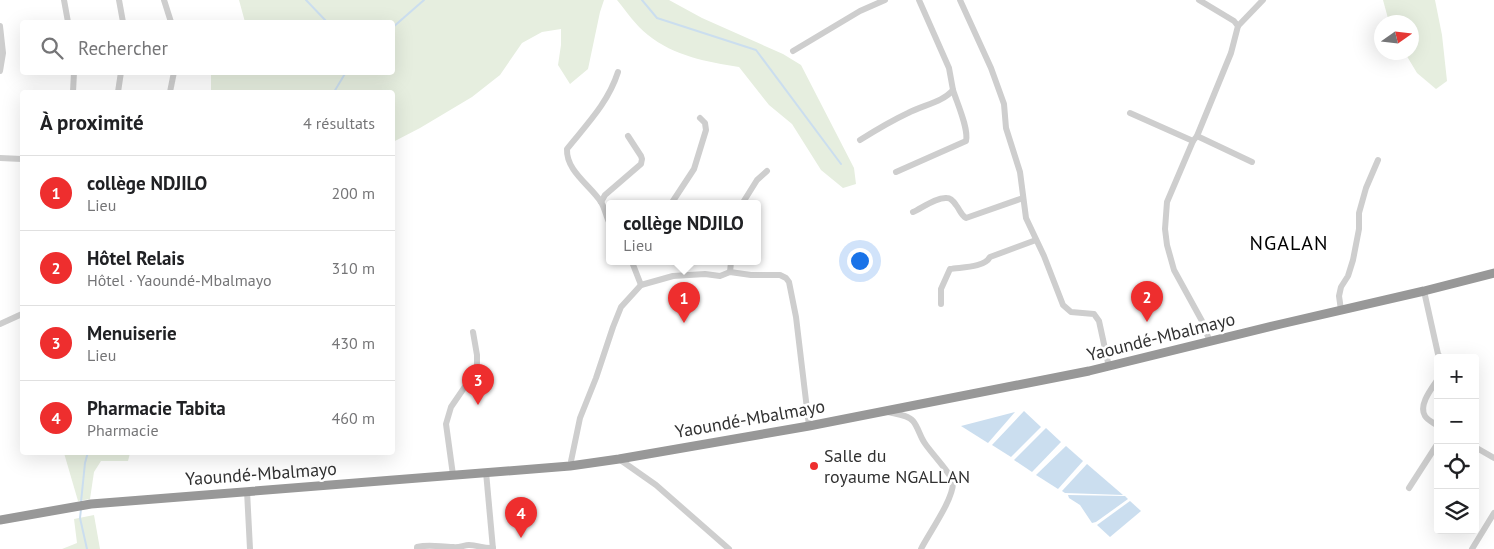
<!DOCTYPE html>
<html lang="fr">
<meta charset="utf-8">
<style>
body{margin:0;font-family:"PT Sans",sans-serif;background:#f2f2f2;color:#202124}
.controls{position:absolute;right:15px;bottom:15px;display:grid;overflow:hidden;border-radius:5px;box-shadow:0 5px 20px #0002}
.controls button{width:45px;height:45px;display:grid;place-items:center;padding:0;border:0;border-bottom:1px solid #e0e0e0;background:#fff;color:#202124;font:25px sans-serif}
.compass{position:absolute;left:1374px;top:15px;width:45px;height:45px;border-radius:50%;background:#fff;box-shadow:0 5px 20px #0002;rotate:76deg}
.you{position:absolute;left:859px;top:260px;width:18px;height:18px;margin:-12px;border:4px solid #fff;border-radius:50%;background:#1a73e8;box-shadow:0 0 0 8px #1a73e833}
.badge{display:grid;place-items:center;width:32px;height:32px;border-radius:50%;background:#ee2e2e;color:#fff;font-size:16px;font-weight:700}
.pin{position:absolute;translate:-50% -41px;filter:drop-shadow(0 1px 2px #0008)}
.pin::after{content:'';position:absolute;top:26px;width:18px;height:15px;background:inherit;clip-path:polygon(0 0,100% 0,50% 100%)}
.popup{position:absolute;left:606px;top:200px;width:155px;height:65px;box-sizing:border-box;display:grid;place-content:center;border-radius:5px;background:#fff;filter:drop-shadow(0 1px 4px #0005);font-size:16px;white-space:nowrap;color:#757577}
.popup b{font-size:19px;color:#202124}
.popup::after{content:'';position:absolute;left:50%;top:100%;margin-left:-10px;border:10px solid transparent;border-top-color:#fff}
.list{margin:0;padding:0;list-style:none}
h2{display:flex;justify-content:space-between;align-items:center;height:65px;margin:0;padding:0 20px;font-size:21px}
h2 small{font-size:16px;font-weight:400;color:#757577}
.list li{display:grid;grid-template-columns:32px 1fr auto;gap:15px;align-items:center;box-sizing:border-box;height:75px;padding:0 20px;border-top:1px solid #e0e0e0}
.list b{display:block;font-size:19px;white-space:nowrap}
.list p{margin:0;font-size:16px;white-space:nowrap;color:#757577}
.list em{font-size:16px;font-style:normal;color:#757577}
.icon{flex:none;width:28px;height:28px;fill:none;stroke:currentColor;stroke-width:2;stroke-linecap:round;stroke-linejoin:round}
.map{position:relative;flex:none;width:1494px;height:549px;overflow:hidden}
.search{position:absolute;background:#fff;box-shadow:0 5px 20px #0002;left:20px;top:20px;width:375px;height:55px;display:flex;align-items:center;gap:12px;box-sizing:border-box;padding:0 18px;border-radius:5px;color:#757577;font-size:19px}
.panel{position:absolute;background:#fff;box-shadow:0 5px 20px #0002;left:20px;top:90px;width:375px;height:365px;border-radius:5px}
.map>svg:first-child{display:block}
.green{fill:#e6eedf}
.water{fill:#cbdeef}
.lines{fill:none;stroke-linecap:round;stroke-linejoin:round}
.stream{stroke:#cbdeef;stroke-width:2}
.minor{stroke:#cecece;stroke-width:6}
.highway{stroke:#989898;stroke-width:9}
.poi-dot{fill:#ee2e2e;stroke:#fff;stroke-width:2}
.labels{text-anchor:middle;stroke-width:5;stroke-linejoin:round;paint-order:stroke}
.street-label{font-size:18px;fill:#313131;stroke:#fff}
.poi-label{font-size:18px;fill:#313131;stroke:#fff;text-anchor:start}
.quarter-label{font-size:20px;letter-spacing:1px;fill:#000;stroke:#fff}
</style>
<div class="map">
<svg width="1494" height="549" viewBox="0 0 1494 549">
<rect width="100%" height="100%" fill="#fff"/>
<!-- green -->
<g class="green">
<path d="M239,0H604L600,12L588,69L570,84L558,65L561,45V29L542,32L522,43L500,75L472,97L420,128L393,142L392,92H211V73L392,72V22H245Z"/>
<path d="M617,0H669L702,18L783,54L801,65L854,168L856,184L843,188L821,170L792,124L769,105L739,67C707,62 674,56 648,35C636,26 626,11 617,0Z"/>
<path d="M1383,0H1435L1442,35L1447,81L1436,89L1417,73L1405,53L1412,52V22H1389Z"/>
<path d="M64,453V452L130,453L128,461H101L94,472L90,499L78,501Z"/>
<path d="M94,515L100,549H62L77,543L74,519Z"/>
</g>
<!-- water -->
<g class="water">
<path d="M1024,411L1041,427L1011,457L992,445Z"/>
<path d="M1015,412L988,443L961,426Z"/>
<path d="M1046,428L1061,442L1032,472L1014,460Z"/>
<path d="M1066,446L1083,461L1058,489L1036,475Z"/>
<path d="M1087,464L1123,495L1065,493L1062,491Z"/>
<path d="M1068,495L1125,496L1128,499L1096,522L1092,523L1080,505L1069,498Z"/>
<path d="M1130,501L1141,511L1110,537L1097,525Z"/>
</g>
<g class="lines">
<!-- stream -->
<g class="stream">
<path d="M306,0L327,22"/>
<path d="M642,0L657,18L756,50L841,164"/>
<path d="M392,28L424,0"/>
<path d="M334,92L346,72"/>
<path d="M81,502L85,463L88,452"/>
<path d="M81,509L80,518L87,549"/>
</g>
<!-- minor -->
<g class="minor">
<path d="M64,0L68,22"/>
<path d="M119,0L123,22"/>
<path d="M164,0L171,22"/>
<path d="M960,0L991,68L1004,104L1006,128L1020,172L1026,218L1044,256L1063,305L1071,312L1094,314L1099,321L1109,367"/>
<path d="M1199,0L1234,21L1238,26L1231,53L1197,136L1193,141L1167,202L1165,229L1167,245L1174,270L1202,321L1210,342"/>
<path d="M0,26L3,53L0,71"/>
<path d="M1238,26L1263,0"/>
<path d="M793,51L860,11L885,0"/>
<path d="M73,92L74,72"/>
<path d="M118,92L121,72"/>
<path d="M170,92L174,72"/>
<path d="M1130,113L1193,141"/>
<path d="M1197,136L1252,162"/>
<path d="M860,140C876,130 891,121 908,113C923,105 943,102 953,90L949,68L919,0"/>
<path d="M0,158L22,159"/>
<path d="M896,172L966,141C969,129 957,103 953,90"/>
<path d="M601,202L605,195L641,164L642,159L641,156L628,136"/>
<path d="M671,204L694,169L706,130L705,123L700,118"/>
<path d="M742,204L757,180L767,171"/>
<path d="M913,212C922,208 936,197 947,198C951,198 954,202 956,205C960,210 961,215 966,218L1023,198"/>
<path d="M610,224C606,217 605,208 601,202C590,185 566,171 567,149C587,124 608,103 618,72"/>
<path d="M632,262L641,285"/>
<path d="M730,272L731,262"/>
<path d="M1424,291L1438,354L1441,358"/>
<path d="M941,304V289L950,269C961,267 984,268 990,257L1036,240"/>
<path d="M1341,310L1339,296L1341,287L1348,276L1353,260L1359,229V213L1366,188L1378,160"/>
<path d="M0,324L22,314"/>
<path d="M1438,379C1432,388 1418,405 1425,416C1427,420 1434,423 1438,426"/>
<path d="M888,412C896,414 908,415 913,421C918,427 920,436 924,442C930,452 952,474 953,483C953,500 929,533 921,549"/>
<path d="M1475,447L1494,458"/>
<path d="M619,459L656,485L729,549"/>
<path d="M570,466L580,418L596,378L613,327L621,307L641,285L673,276L705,274L720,276L730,272L751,275H780L786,278L789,282L796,317L809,426"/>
<path d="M486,472L493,549"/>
<path d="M453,475L446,424L451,407L477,369V355L473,332"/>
<path d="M1409,488L1438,443"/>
<path d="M247,491L250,549"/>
<path d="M417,549V547C430,544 440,547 453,547C459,548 464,545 469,545C478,545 484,549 493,548"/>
<path d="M1472,549L1494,513"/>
</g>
<!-- highway -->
<path class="highway" d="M0,520L91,504L570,466L619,459L809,426L1089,371L1281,324L1424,291L1494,273"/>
</g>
<!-- markers -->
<circle class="poi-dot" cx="814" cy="466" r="5"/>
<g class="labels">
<!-- street labels -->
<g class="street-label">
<text transform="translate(1161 337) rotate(-14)" y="6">Yaoundé-Mbalmayo</text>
<text transform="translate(750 419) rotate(-10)" y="6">Yaoundé-Mbalmayo</text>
<text transform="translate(261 474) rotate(-4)" y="6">Yaoundé-Mbalmayo</text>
</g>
<!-- poi labels -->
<g class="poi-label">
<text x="824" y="462">Salle du<tspan x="824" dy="21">royaume NGALLAN</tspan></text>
</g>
<!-- quarter labels -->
<g class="quarter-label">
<text x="1289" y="250">NGALAN</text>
</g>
</g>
</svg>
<div class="controls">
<button>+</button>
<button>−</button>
<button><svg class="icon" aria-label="locate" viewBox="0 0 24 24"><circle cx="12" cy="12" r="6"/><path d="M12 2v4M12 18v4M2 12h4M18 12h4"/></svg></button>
<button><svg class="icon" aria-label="layers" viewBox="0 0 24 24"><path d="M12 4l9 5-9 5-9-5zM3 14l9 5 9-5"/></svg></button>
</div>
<svg class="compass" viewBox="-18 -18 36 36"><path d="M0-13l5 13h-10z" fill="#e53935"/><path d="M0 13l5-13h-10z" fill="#757577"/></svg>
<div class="you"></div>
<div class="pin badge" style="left:684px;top:323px">1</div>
<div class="popup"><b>collège NDJILO</b>Lieu</div>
<div class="pin badge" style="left:1147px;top:322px">2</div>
<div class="pin badge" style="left:478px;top:405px">3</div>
<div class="pin badge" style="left:521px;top:538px">4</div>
<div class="search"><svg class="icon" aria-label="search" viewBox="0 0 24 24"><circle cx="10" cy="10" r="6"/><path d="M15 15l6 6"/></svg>Rechercher</div>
<section class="panel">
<h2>À proximité<small>4 résultats</small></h2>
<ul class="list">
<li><span class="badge">1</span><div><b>collège NDJILO</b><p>Lieu</p></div><em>200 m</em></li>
<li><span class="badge">2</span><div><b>Hôtel Relais</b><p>Hôtel · Yaoundé-Mbalmayo</p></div><em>310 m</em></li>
<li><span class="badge">3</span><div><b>Menuiserie</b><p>Lieu</p></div><em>430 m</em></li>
<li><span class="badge">4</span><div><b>Pharmacie Tabita</b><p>Pharmacie</p></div><em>460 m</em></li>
</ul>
</section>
</div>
